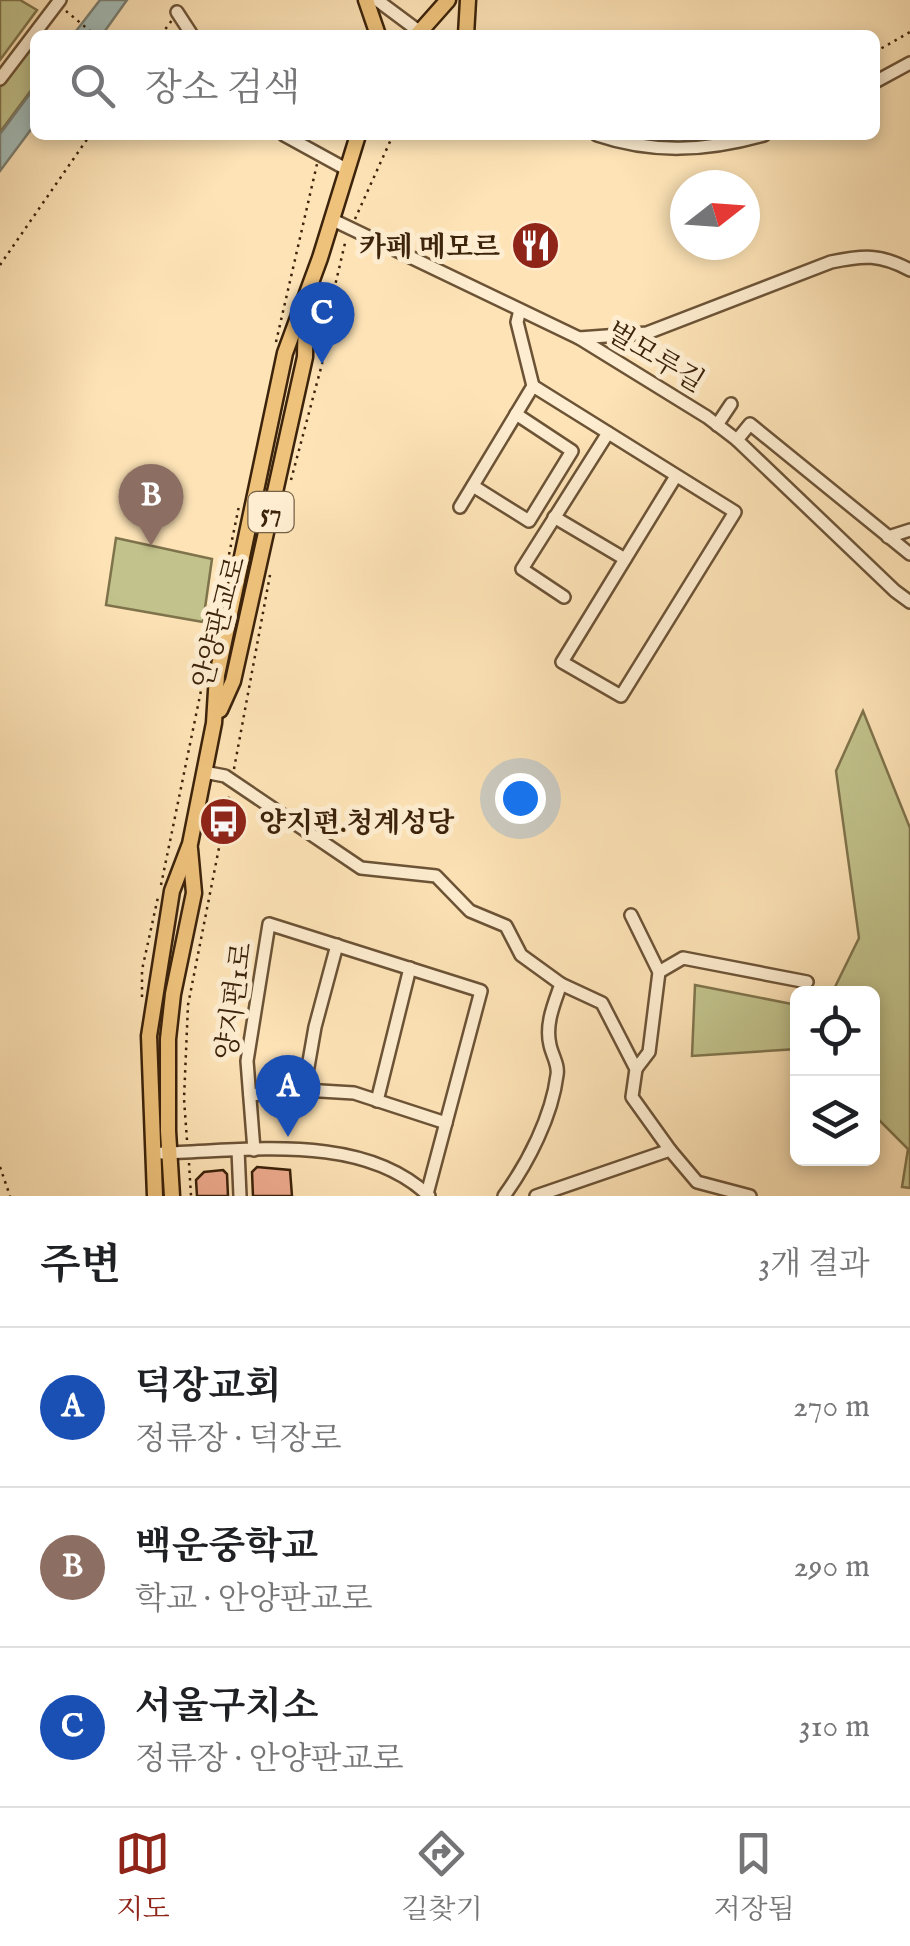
<!DOCTYPE html>
<html lang="ko">
<meta charset="utf-8">
<style>
body{margin:0;font-family:"IM FELL English","Noto Serif KR",serif;background:#f2f2f2;color:#202124}
.controls{position:absolute;right:30px;bottom:30px;display:grid;overflow:hidden;border-radius:15px;box-shadow:0 5px 15px #0003}
.controls button{width:90px;height:90px;display:grid;place-items:center;padding:0;border:0;border-bottom:2px solid #e0e0e0;background:#fff;color:#202124;font:50px sans-serif}
.compass{position:absolute;left:670px;top:170px;width:90px;height:90px;border-radius:50%;background:#fff;box-shadow:0 5px 15px #0003;rotate:73deg}
.you{position:absolute;left:520px;top:798px;width:35px;height:35px;margin:-25px;border:8px solid #fff;border-radius:50%;background:#1a73e8;box-shadow:0 0 0 15px #1a73e833}
.badge{display:grid;place-items:center;width:65px;height:65px;border-radius:50%;background:#8f2418;color:#fff;font-size:32px;font-weight:700}
.pin{position:absolute;translate:-50% -82px;filter:drop-shadow(0 2px 5px #0008)}
.pin::after{content:'';position:absolute;top:52px;width:35px;height:30px;background:inherit;clip-path:polygon(0 0,100% 0,50% 100%)}
.list{margin:0;padding:0;list-style:none}
h2{display:flex;justify-content:space-between;align-items:center;height:130px;margin:0;padding:0 40px;font-size:42px}
h2 small{font-size:32px;font-weight:400;color:#757577}
.list li{display:grid;grid-template-columns:65px 1fr auto;gap:30px;align-items:center;box-sizing:border-box;height:160px;padding:0 40px;border-top:2px solid #e0e0e0}
.list b{display:block;font-size:38px;white-space:nowrap}
.list p{margin:0;font-size:32px;white-space:nowrap;color:#757577}
.list em{font-size:32px;font-style:normal;color:#757577}
.icon{flex:none;width:55px;height:55px;fill:none;stroke:currentColor;stroke-width:2;stroke-linecap:round;stroke-linejoin:round}
.map{position:relative;flex:none;width:910px;height:1196px;overflow:hidden}
.search{position:absolute;background:#fff;box-shadow:0 5px 15px #0003;left:30px;right:30px;top:30px;height:110px;display:flex;align-items:center;gap:25px;box-sizing:border-box;padding:0 35px;border-radius:15px;color:#757577;font-size:38px}
.sheet{height:610px;background:#fff}
nav{display:flex;justify-content:space-around;align-items:center;box-sizing:border-box;height:140px;border-top:2px solid #e0e0e0;background:#fff;font-size:28px;color:#757577}
nav a{display:grid;justify-items:center;gap:5px}
nav .on{color:#8f2418}
.map>svg:first-child{display:block}
.green{fill:#c2c38c;stroke:#7f734c;stroke-width:2.5}
.water{fill:#a3bcb8;stroke:#7a7f73;stroke-width:2.5}
.building{fill:#edab8e;stroke:#3c230b;stroke-width:2.5}
.lines{fill:none;stroke-linecap:round;stroke-linejoin:round}
.minor-casing{stroke:#6c5336;stroke-width:16}
.major-casing{stroke:#3c230b;stroke-width:19}
.path{stroke:#3c230b;stroke-width:2.5;stroke-dasharray:2.5 5;stroke-linecap:butt}
.minor{stroke:#feedd0;stroke-width:11}
.major{stroke:#eec27b;stroke-width:14}
.labels{text-anchor:middle;stroke-width:10;stroke-linejoin:round;paint-order:stroke}
.shield{fill:#feedd0;stroke:#766046;stroke-width:2.5}
.shield-label{font-size:25px;font-weight:bold;fill:#3c230b}
.poi-label{font-size:28px;font-weight:bold;fill:#3c230b;stroke:#feedd0;text-anchor:end}
.street-label{font-size:28px;fill:#3c230b;stroke:#feedd0}
</style>
<div class="map">
<svg width="910" height="1196" viewBox="0 0 910 1196">
<rect width="100%" height="100%" fill="#fde3b6"/>
<filter id="stains"><feTurbulence type="fractalNoise" baseFrequency=".002" numOctaves="4"/><feColorMatrix values="0 0 0 0 .2 0 0 0 0 .09 0 0 0 0 .02 0 0 0 .5 -.17"/></filter>
<radialGradient id="worn" r=".72"><stop offset=".6" stop-color="#630" stop-opacity="0"/><stop offset="1" stop-color="#630" stop-opacity=".3"/></radialGradient>
<!-- green -->
<g class="green">
<path d="M0,0H20L37,10L0,60Z"/>
<path d="M35,41V85L0,132V87Z"/>
<path d="M116,538L212,559L203,622L106,605Z"/>
<path d="M863,711L910,828V1188L902,1187L908,1149L873,1114L872,994L832,993L859,938L836,771Z"/>
<path d="M695,985L797,1005V1049L692,1056Z"/>
</g>
<!-- water -->
<g class="water">
<path d="M100,0H127L102,35H73Z"/>
<path d="M35,87V124L0,171V134Z"/>
</g>
<!-- building -->
<g class="building">
<path d="M257,1167L290,1170L292,1196H253L252,1172Z"/>
<path d="M223,1170L227,1174L228,1196H197L196,1180L204,1172Z"/>
</g>
<g class="lines">
<defs>
<g id="minor">
<path d="M377,0L424,35"/>
<path d="M177,12L192,35"/>
<path d="M0,79L60,0"/>
<path d="M875,82L910,63"/>
<path d="M284,135L346,169"/>
<path d="M597,135C653,154 707,151 764,135"/>
<path d="M331,219L579,338L707,417L737,440L895,591L910,602"/>
<path d="M579,338L647,333L831,262C864,255 880,254 910,270"/>
<path d="M533,386L735,512L621,696L562,662L676,476"/>
<path d="M717,425L731,404"/>
<path d="M737,440L750,424L910,554"/>
<path d="M473,486L529,521L572,451L516,414"/>
<path d="M460,507L533,386L517,322L520,310"/>
<path d="M554,517L625,559"/>
<path d="M888,537L910,530"/>
<path d="M564,597L522,569L608,433"/>
<path d="M204,772L225,776L361,868L436,876L470,911L506,926L521,955L561,984C554,1004 545,1024 550,1045C552,1055 559,1065 557,1075C552,1116 528,1163 504,1196"/>
<path d="M631,915L659,972L649,1052L636,1069"/>
<path d="M659,972L683,958L807,982"/>
<path d="M561,984L602,1003L636,1069L632,1097L670,1150"/>
<path d="M304,1090L315,1027L337,945"/>
<path d="M250,1095L304,1090L354,1093L446,1123"/>
<path d="M377,1101L410,968"/>
<path d="M238,1150L240,1196"/>
<path d="M254,1150L247,1061L269,924L481,991L427,1194"/>
<path d="M162,1153C248,1151 362,1132 429,1196"/>
<path d="M536,1196L670,1150L697,1182L750,1196"/>
</g>
<g id="major">
<path d="M366,0L378,35"/>
<path d="M417,35L448,0"/>
<path d="M466,35L468,0"/>
<path d="M220,710L233,681L305,357L306,307"/>
<path d="M155,1196L149,1036L172,891L190,844L214,723L217,675L285,353L320,258L358,135"/>
<path d="M172,1196L168,1131V1039L173,994L194,893L190,849"/>
</g>
</defs>
<!-- minor casing -->
<use href="#minor" class="minor-casing"/>
<!-- major casing -->
<use href="#major" class="major-casing"/>
<!-- path -->
<g class="path">
<path d="M66,11L95,35"/>
<path d="M161,35L172,20"/>
<path d="M875,52L910,32"/>
<path d="M355,219L393,135"/>
<path d="M0,265L90,135"/>
<path d="M276,342L317,164"/>
<path d="M291,480L322,364L334,290L346,239"/>
<path d="M234,769L270,575"/>
<path d="M161,885L239,506"/>
<path d="M142,997V970L158,897"/>
<path d="M187,1140L184,1099L188,1005L230,792"/>
<path d="M189,1163L191,1196"/>
<path d="M0,1167L10,1196"/>
</g>
<!-- minor -->
<use href="#minor" class="minor"/>
<!-- major -->
<use href="#major" class="major"/>
</g>
<!-- icons -->
<defs>
<symbol id="restaurant-disc" viewBox="-11 -11 22 22"><circle r="9.5" fill="#8f2418" stroke="#feedd0"/><path d="M-5-6h1v4h1v-4h1v4h1v-4h1v5L-1.5 .5V6h-2V.5L-5-1ZM5-6V6H3V1.5H1.5Q1.5-4 5-6Z" fill="#fff"/></symbol>
<symbol id="bus-disc" viewBox="-11 -11 22 22"><circle r="9.5" fill="#8f2418" stroke="#feedd0"/><path d="M-5-6H5V4H4V6H2V4H-2V6H-4V4H-5ZM-3.5-4V0h7V-4ZM-3.5 1.2v1.5H-2V1.2ZM2 1.2v1.5H3.5V1.2Z" fill="#fff"/></symbol>
</defs>
<g fill-rule="evenodd">
<use href="#restaurant-disc" x="508" y="218" width="55" height="55"/>
<use href="#bus-disc" x="196" y="794" width="55" height="55"/>
</g>
<g class="labels">
<!-- shield labels -->
<rect class="shield" x="248.5" y="492" width="45" height="40" rx="8"/>
<g class="shield-label">
<text x="271" y="521">57</text>
</g>
<!-- poi labels -->
<g class="poi-label">
<text x="500" y="256">카페 메모르</text>
<text x="259" y="832" text-anchor="start">양지편.청계성당</text>
</g>
<!-- street labels -->
<g class="street-label">
<text transform="translate(656 356) rotate(31)" y="10">벌모루길</text>
<text transform="translate(218 622) rotate(-75)" y="10">안양판교로</text>
<text transform="translate(233 1001) rotate(-82)" y="10">양지편1로</text>
</g>
</g>
<rect width="100%" height="100%" filter="url(#stains)"/>
<rect width="100%" height="100%" fill="url(#worn)"/>
</svg>
<div class="controls">
<button><svg class="icon" aria-label="locate" viewBox="0 0 24 24"><circle cx="12" cy="12" r="6"/><path d="M12 2v4M12 18v4M2 12h4M18 12h4"/></svg></button>
<button><svg class="icon" aria-label="layers" viewBox="0 0 24 24"><path d="M12 4l9 5-9 5-9-5zM3 14l9 5 9-5"/></svg></button>
</div>
<svg class="compass" viewBox="-18 -18 36 36"><path d="M0-13l5 13h-10z" fill="#e53935"/><path d="M0 13l5-13h-10z" fill="#757577"/></svg>
<div class="you"></div>
<div class="pin badge" style="left:288px;top:1137px;background:#1a4fb4">A</div>
<div class="pin badge" style="left:151px;top:546px;background:#8d6e63">B</div>
<div class="pin badge" style="left:322px;top:364px;background:#1a4fb4">C</div>
<div class="search"><svg class="icon" aria-label="search" viewBox="0 0 24 24"><circle cx="10" cy="10" r="6"/><path d="M15 15l6 6"/></svg>장소 검색</div>
</div>
<section class="sheet">
<h2>주변<small>3개 결과</small></h2>
<ul class="list">
<li><span class="badge" style="background:#1a4fb4">A</span><div><b>덕장교회</b><p>정류장 · 덕장로</p></div><em>270 m</em></li>
<li><span class="badge" style="background:#8d6e63">B</span><div><b>백운중학교</b><p>학교 · 안양판교로</p></div><em>290 m</em></li>
<li><span class="badge" style="background:#1a4fb4">C</span><div><b>서울구치소</b><p>정류장 · 안양판교로</p></div><em>310 m</em></li>
</ul>
</section>
<nav>
<a class="on"><svg class="icon" aria-label="map" viewBox="0 0 24 24"><path d="M3 6l6-2 6 2 6-2v14l-6 2-6-2-6 2zM9 4v14M15 6v14"/></svg>지도</a>
<a><svg class="icon" aria-label="directions" viewBox="0 0 24 24"><path d="M12 3l9 9-9 9-9-9zM9 14v-3h6M13 9l2 2-2 2"/></svg>길찾기</a>
<a><svg class="icon" aria-label="saved" viewBox="0 0 24 24"><path d="M7 4h10v16l-5-4-5 4z"/></svg>저장됨</a>
</nav>
